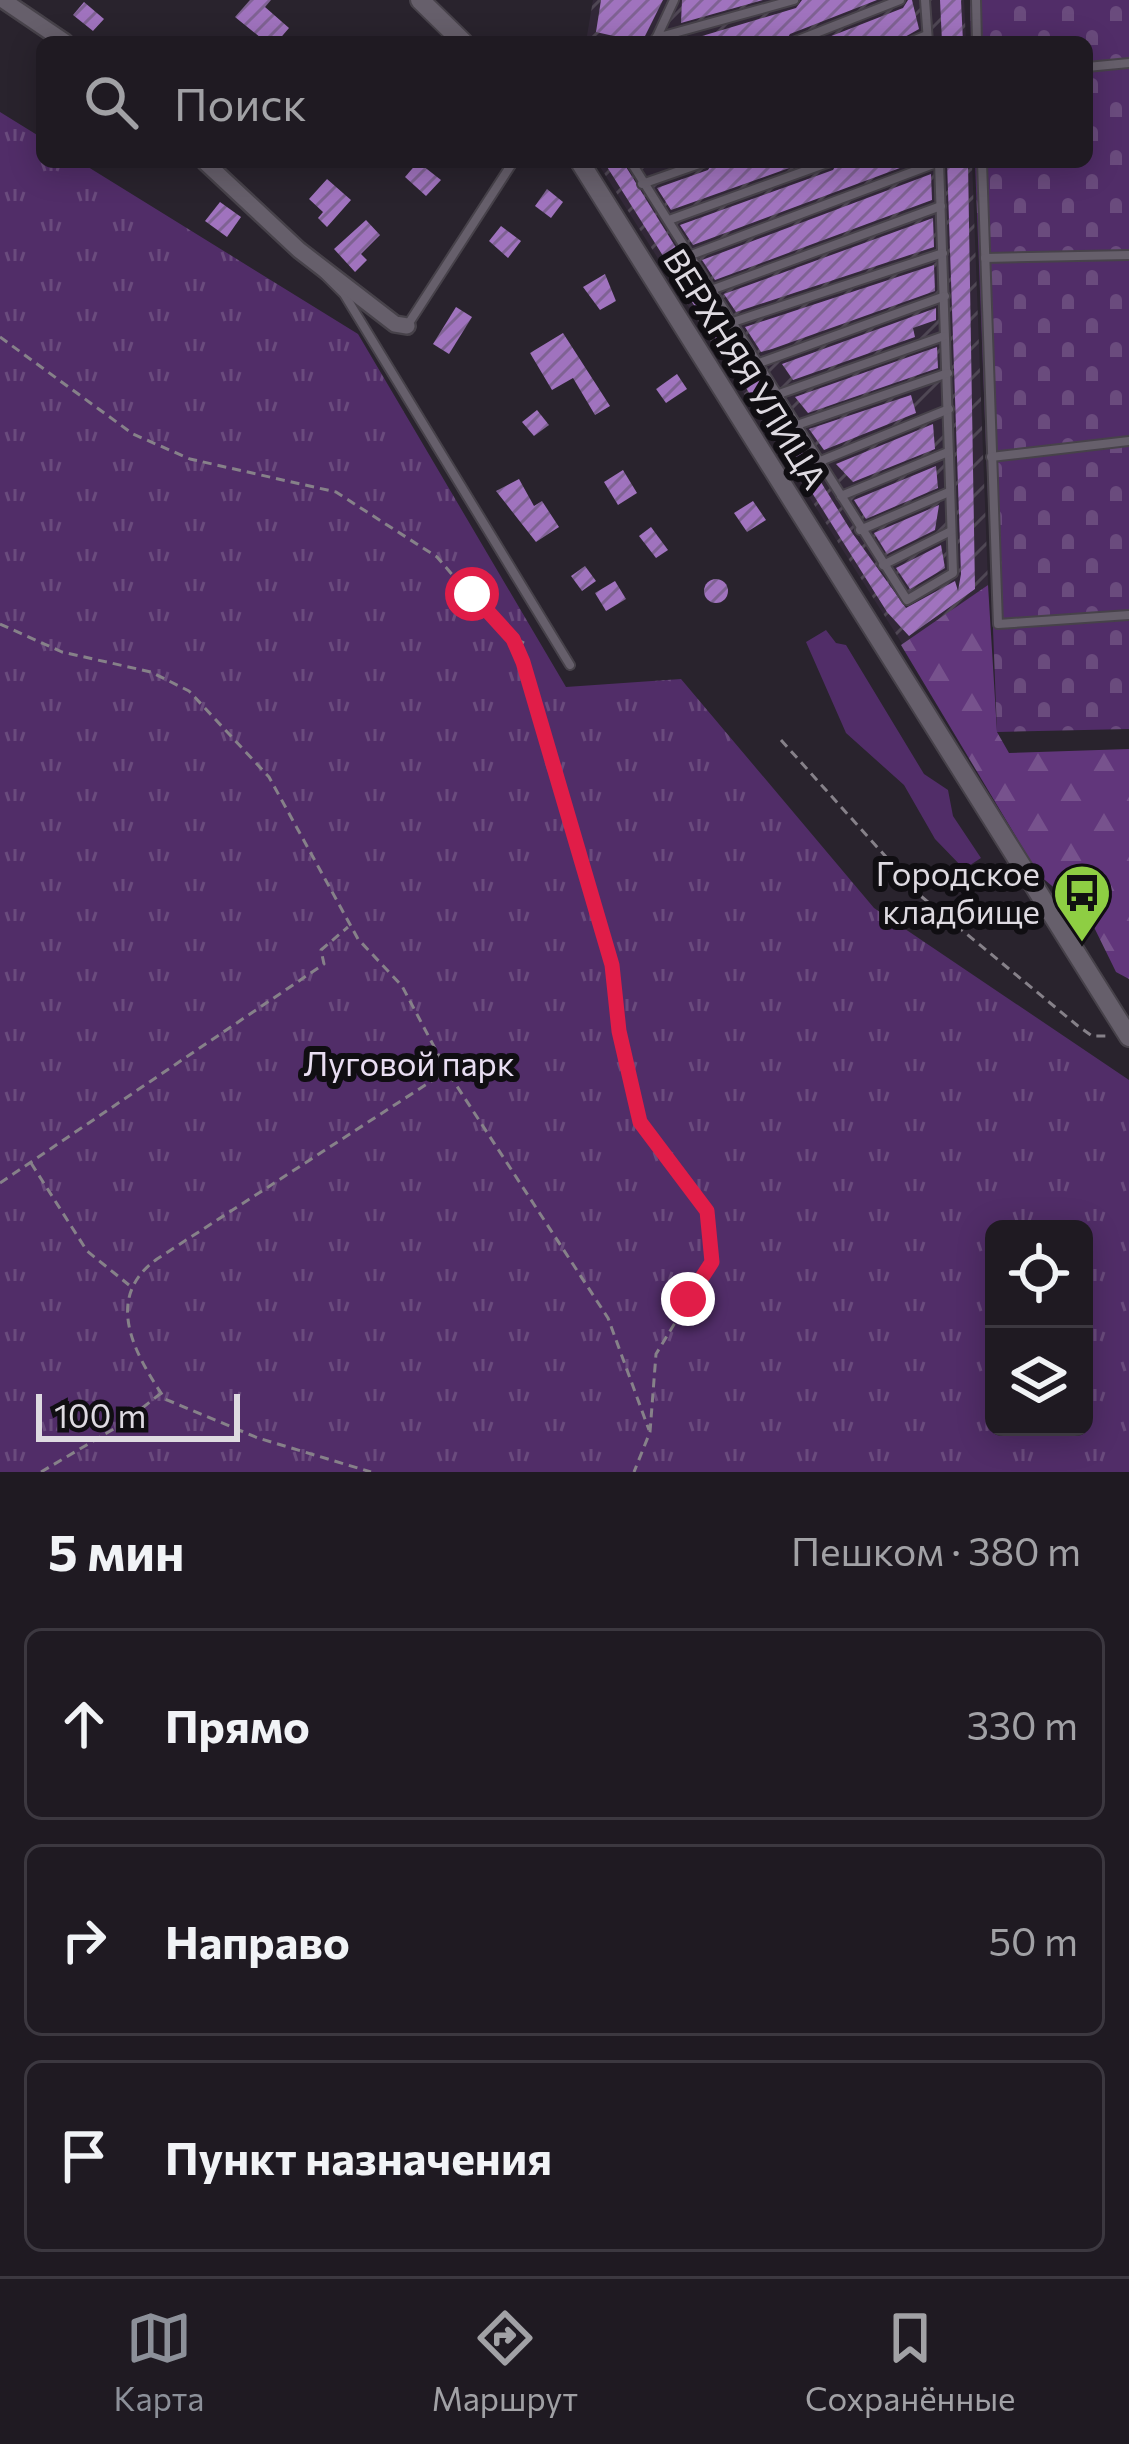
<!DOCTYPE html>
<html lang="ru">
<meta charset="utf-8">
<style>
body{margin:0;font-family:Commissioner,sans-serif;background:#27232a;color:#f1f3f6}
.controls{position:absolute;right:36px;bottom:36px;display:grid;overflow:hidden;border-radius:18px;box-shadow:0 6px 30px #0003}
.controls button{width:108px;height:108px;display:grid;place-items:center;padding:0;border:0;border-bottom:3px solid #3c3840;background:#1f1a22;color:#f1f3f6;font:60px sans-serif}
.scale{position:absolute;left:36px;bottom:30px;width:204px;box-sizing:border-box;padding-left:12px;border:6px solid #dedae1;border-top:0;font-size:33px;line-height:42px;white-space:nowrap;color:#dedae1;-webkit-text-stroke:9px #100e12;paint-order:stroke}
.stop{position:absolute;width:36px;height:36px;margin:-27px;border:9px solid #e11d48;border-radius:50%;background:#fff}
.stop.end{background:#e11d48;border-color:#fff;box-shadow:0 3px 12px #0008}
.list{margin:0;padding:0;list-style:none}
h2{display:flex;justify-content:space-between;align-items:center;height:156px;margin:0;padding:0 48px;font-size:51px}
h2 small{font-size:39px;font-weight:400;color:#a1a1a5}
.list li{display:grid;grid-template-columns:78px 1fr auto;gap:36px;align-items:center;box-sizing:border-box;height:192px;margin:0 24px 24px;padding:0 24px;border:3px solid #3c3840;border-radius:18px}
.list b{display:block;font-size:45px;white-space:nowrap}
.list em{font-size:39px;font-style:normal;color:#a1a1a5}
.icon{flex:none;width:66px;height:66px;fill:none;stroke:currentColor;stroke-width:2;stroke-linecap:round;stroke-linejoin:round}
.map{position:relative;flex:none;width:1129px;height:1472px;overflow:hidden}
.search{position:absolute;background:#1f1a22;box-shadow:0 6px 30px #0003;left:36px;right:36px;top:36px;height:132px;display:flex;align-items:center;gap:30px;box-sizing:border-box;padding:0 42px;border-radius:18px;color:#a1a1a5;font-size:45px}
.sheet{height:804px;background:#1f1a22}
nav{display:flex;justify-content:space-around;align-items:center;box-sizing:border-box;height:168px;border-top:3px solid #3c3840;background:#1f1a22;font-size:33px;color:#a1a1a5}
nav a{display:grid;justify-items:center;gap:6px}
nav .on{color:#8c9099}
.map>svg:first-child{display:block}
.industrial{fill:url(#industrial-furrows)}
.green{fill:#512d68}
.forest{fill:url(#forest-firs)}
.cemetery{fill:url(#cemetery-stones)}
.park{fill:url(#park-tufts);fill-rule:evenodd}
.building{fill:url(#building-hatch)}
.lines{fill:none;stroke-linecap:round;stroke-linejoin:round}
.service-casing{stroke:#47424a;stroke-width:12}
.minor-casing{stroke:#47424a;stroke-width:20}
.tertiary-casing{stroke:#47424a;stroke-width:22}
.path{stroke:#868189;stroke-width:3;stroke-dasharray:9 6;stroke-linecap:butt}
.service{stroke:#665f6b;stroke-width:8}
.minor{stroke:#665f6b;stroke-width:15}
.tertiary{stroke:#665f6b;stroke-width:18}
.route{stroke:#e11d48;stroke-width:15}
.labels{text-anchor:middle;stroke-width:12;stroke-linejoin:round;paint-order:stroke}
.street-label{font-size:33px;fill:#dedae1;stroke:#100e12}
.poi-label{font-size:33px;fill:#dedae1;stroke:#100e12;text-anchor:end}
.park-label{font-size:33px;fill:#e9def2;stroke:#100e12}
</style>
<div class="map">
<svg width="1129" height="1472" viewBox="0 0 1129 1472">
<defs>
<pattern id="industrial-furrows" width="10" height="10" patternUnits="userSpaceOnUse" patternTransform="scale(3)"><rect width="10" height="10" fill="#322838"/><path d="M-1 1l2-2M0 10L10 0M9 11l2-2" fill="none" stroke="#4f4754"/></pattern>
<pattern id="forest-firs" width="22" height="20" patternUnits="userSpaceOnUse" patternTransform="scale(3)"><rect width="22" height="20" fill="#61367b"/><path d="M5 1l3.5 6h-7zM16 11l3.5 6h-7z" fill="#77528d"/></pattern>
<pattern id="cemetery-stones" width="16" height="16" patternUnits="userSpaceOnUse" patternTransform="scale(3)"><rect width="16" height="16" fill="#512d68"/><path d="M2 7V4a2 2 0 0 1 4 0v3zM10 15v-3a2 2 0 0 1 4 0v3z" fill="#6a4b7d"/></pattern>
<pattern id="park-tufts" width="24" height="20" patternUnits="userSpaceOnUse" patternTransform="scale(3)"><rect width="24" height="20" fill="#512d68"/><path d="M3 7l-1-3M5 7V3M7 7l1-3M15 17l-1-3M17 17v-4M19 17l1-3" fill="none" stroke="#6a4b7d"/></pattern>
<pattern id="building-hatch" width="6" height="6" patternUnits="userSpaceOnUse" patternTransform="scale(3)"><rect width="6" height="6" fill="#a073be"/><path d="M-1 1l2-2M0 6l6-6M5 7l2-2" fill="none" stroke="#7f6293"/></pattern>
</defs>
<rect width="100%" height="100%" fill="#29232d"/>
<!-- industrial -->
<g class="industrial">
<path d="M593,0H964L966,42H586Z"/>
<path d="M597,162H972L988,585L903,645Z"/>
</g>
<!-- green -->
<path class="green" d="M826,630L836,643L846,645L924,774L948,790L953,816L981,858L964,869L935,839L904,785L846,733L806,642Z"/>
<!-- forest -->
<path class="forest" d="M988,585L997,732L1009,753L1129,749V979L1116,972L1089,917L1039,875L901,645Z"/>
<!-- cemetery -->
<path class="cemetery" d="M970,0H1129V729L997,732L975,162H1087V42H971Z"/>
<!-- park -->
<path class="park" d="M0,112L42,138V162H80L358,334L566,687L681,679L874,908L1129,1080V1472H0ZM994,1229H1084V1427H994Z"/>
<!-- building -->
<g class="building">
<path d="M250,0H271L265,7L289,28L277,42H266L235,17Z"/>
<path d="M601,0H663L642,42H616L618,37L596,32Z"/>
<path d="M682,0H763L681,23Z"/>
<path d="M802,0H877L790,34L785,42H682L796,8Z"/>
<path d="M908,0H912L919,29L903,38L816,42L903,8Z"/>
<path d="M940,0H961L963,42H942Z"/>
<path d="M84,2L104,19L93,31L73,15Z"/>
<path d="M418,162L441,180L426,196L405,177Z"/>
<path d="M604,162H623L853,534L906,608L955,581L958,591L961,574L947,162H968L975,589L909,636L887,612Z"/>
<path d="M713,162H806L671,210L657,188L708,170Z"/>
<path d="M838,162H916L693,245L680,225L833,170Z"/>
<path d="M931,174L932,200L715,280L702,260Z"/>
<path d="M327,179L351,200L327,227L318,218L323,212L309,199Z"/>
<path d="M547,189L563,202L551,218L535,206Z"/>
<path d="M220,202L241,217L227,237L205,221Z"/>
<path d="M933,218L934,247L736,312L724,294Z"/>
<path d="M366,220L380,235L361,254L367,260L355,272L334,249Z"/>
<path d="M501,226L521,241L508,258L489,241Z"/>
<path d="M934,265L935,291L772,349L761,352L745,327Z"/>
<path d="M605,274L616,301L600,310L583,287Z"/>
<path d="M456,307L472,317L449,354L433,344Z"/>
<path d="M936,308V320L913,328L915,337L793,380L782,364Z"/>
<path d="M563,333L610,406L595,415L573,378L552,390L530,353Z"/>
<path d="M937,347L938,368L808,413L795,397Z"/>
<path d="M677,374L687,389L666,403L656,389Z"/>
<path d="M911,395L916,413L824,450L809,429Z"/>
<path d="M537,410L549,425L534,436L522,422Z"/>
<path d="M933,424L935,449L853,482L836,464Z"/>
<path d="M936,466L938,488L866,519L854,500Z"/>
<path d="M623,470L637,493L618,505L604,482Z"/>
<path d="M519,479L534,506L542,501L559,527L536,542L496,491Z"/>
<path d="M753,501L766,520L747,532L734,513Z"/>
<path d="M939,505L935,530L887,554L874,533Z"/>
<path d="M651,527L668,550L656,558L639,536Z"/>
<path d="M941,545L945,568L910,589L896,568Z"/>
<path d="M585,566L596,581L582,591L571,576Z"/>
<circle cx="716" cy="591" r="12"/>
<path d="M615,581L626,599L606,611L595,593Z"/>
</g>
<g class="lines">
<defs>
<g id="service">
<path d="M925,0L928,42"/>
<path d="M976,0L977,42"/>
<path d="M656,38L794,0"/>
<path d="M655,41L674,0"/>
<path d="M793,42L900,0"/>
<path d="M910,42L927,35"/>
<path d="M1087,67L1129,63"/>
<path d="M631,162L907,600L953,573L939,162"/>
<path d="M982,162L998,624L1129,615"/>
<path d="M642,184L705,162"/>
<path d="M669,220L830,162"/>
<path d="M691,255L939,162"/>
<path d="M985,258L1129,255"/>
<path d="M322,272L344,294L570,665"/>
<path d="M711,290L941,206"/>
<path d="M730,323L943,253"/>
<path d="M407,326L513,162"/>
<path d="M759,363L945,296"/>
<path d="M779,394L944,336"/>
<path d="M794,426L948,373"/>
<path d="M991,457L1129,441"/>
<path d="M818,462L949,409"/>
<path d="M841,496L948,452"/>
<path d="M860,530L949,492"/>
<path d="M883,565L951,531"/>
</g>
<g id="minor">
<path d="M3,0L65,42"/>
<path d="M205,162L299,250L395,324L407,326"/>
</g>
<g id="tertiary">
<path d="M420,0L463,42"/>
<path d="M580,162L1129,1037"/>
</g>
</defs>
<!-- service casing -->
<use href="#service" class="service-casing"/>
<!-- minor casing -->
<use href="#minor" class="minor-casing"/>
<!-- tertiary casing -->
<use href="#tertiary" class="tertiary-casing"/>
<!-- path -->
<g class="path">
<path d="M0,337L133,434L190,459L336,492L437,557L501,631L524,643"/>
<path d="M0,624L62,652L151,672L189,691L269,777L358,939L402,986L447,1071L157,1259C103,1298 134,1353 165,1399L258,1438L371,1472"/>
<path d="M513,639L612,965L619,1031L641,1122L707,1211L712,1262L656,1354L650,1432L634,1472"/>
<path d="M781,740L922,897L1078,1026L1092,1036H1111"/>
<path d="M449,1074L608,1318L649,1430"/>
<path d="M31,1163L87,1251L129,1285"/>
<path d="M0,1183L324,964L321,950L348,927"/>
<path d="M41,1472L122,1424L160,1394"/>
</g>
<!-- service -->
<use href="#service" class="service"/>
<!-- minor -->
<use href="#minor" class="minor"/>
<!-- tertiary -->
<use href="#tertiary" class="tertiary"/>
</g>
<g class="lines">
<!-- route -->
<path class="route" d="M472,594L513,639L523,662L612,965L619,1031L640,1122L707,1211L712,1262L688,1299"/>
</g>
<!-- icons -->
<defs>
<symbol id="bus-pin" viewBox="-11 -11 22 30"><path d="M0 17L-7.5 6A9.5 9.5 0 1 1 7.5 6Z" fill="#8ece43" stroke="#100e12"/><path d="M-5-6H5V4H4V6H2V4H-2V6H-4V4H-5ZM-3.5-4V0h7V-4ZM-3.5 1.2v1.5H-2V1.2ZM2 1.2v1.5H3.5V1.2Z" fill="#111"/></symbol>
</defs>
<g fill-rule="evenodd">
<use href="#bus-pin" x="1049" y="860" width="66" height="90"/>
</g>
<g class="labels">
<!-- street labels -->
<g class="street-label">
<text transform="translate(745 369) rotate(58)" y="12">ВЕРХНЯЯ УЛИЦА</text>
</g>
<!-- poi labels -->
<g class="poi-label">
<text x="1040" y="886">Городское<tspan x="1040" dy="38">кладбище</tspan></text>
</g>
<!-- park labels -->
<g class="park-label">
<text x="409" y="1076">Луговой парк</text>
</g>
</g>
</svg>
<div class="controls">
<button><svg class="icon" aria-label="locate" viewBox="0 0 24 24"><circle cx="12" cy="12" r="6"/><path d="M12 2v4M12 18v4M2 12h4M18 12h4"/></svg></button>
<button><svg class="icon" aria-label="layers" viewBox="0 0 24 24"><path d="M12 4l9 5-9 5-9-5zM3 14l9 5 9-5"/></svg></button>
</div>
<div class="scale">100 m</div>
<div class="stop" style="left:472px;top:594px"></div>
<div class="stop end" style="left:688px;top:1299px"></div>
<div class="search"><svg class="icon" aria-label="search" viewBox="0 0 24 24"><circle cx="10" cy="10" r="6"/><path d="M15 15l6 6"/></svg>Поиск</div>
</div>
<section class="sheet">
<h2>5 мин<small>Пешком · 380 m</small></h2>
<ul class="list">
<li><svg class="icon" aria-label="ahead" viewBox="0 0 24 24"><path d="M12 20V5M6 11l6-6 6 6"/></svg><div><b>Прямо</b></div><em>330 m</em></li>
<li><svg class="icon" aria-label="right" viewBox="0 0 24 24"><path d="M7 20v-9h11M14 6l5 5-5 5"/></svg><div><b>Направо</b></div><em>50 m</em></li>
<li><svg class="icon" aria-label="arrive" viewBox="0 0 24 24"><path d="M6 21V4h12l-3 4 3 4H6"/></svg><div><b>Пункт назначения</b></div></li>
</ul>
</section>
<nav>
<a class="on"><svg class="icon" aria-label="map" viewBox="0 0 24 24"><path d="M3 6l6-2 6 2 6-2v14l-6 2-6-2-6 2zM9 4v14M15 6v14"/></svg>Карта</a>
<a><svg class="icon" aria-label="directions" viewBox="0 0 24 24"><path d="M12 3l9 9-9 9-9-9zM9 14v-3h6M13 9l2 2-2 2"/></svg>Маршрут</a>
<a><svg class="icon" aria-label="saved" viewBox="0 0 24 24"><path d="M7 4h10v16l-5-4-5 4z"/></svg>Сохранённые</a>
</nav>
